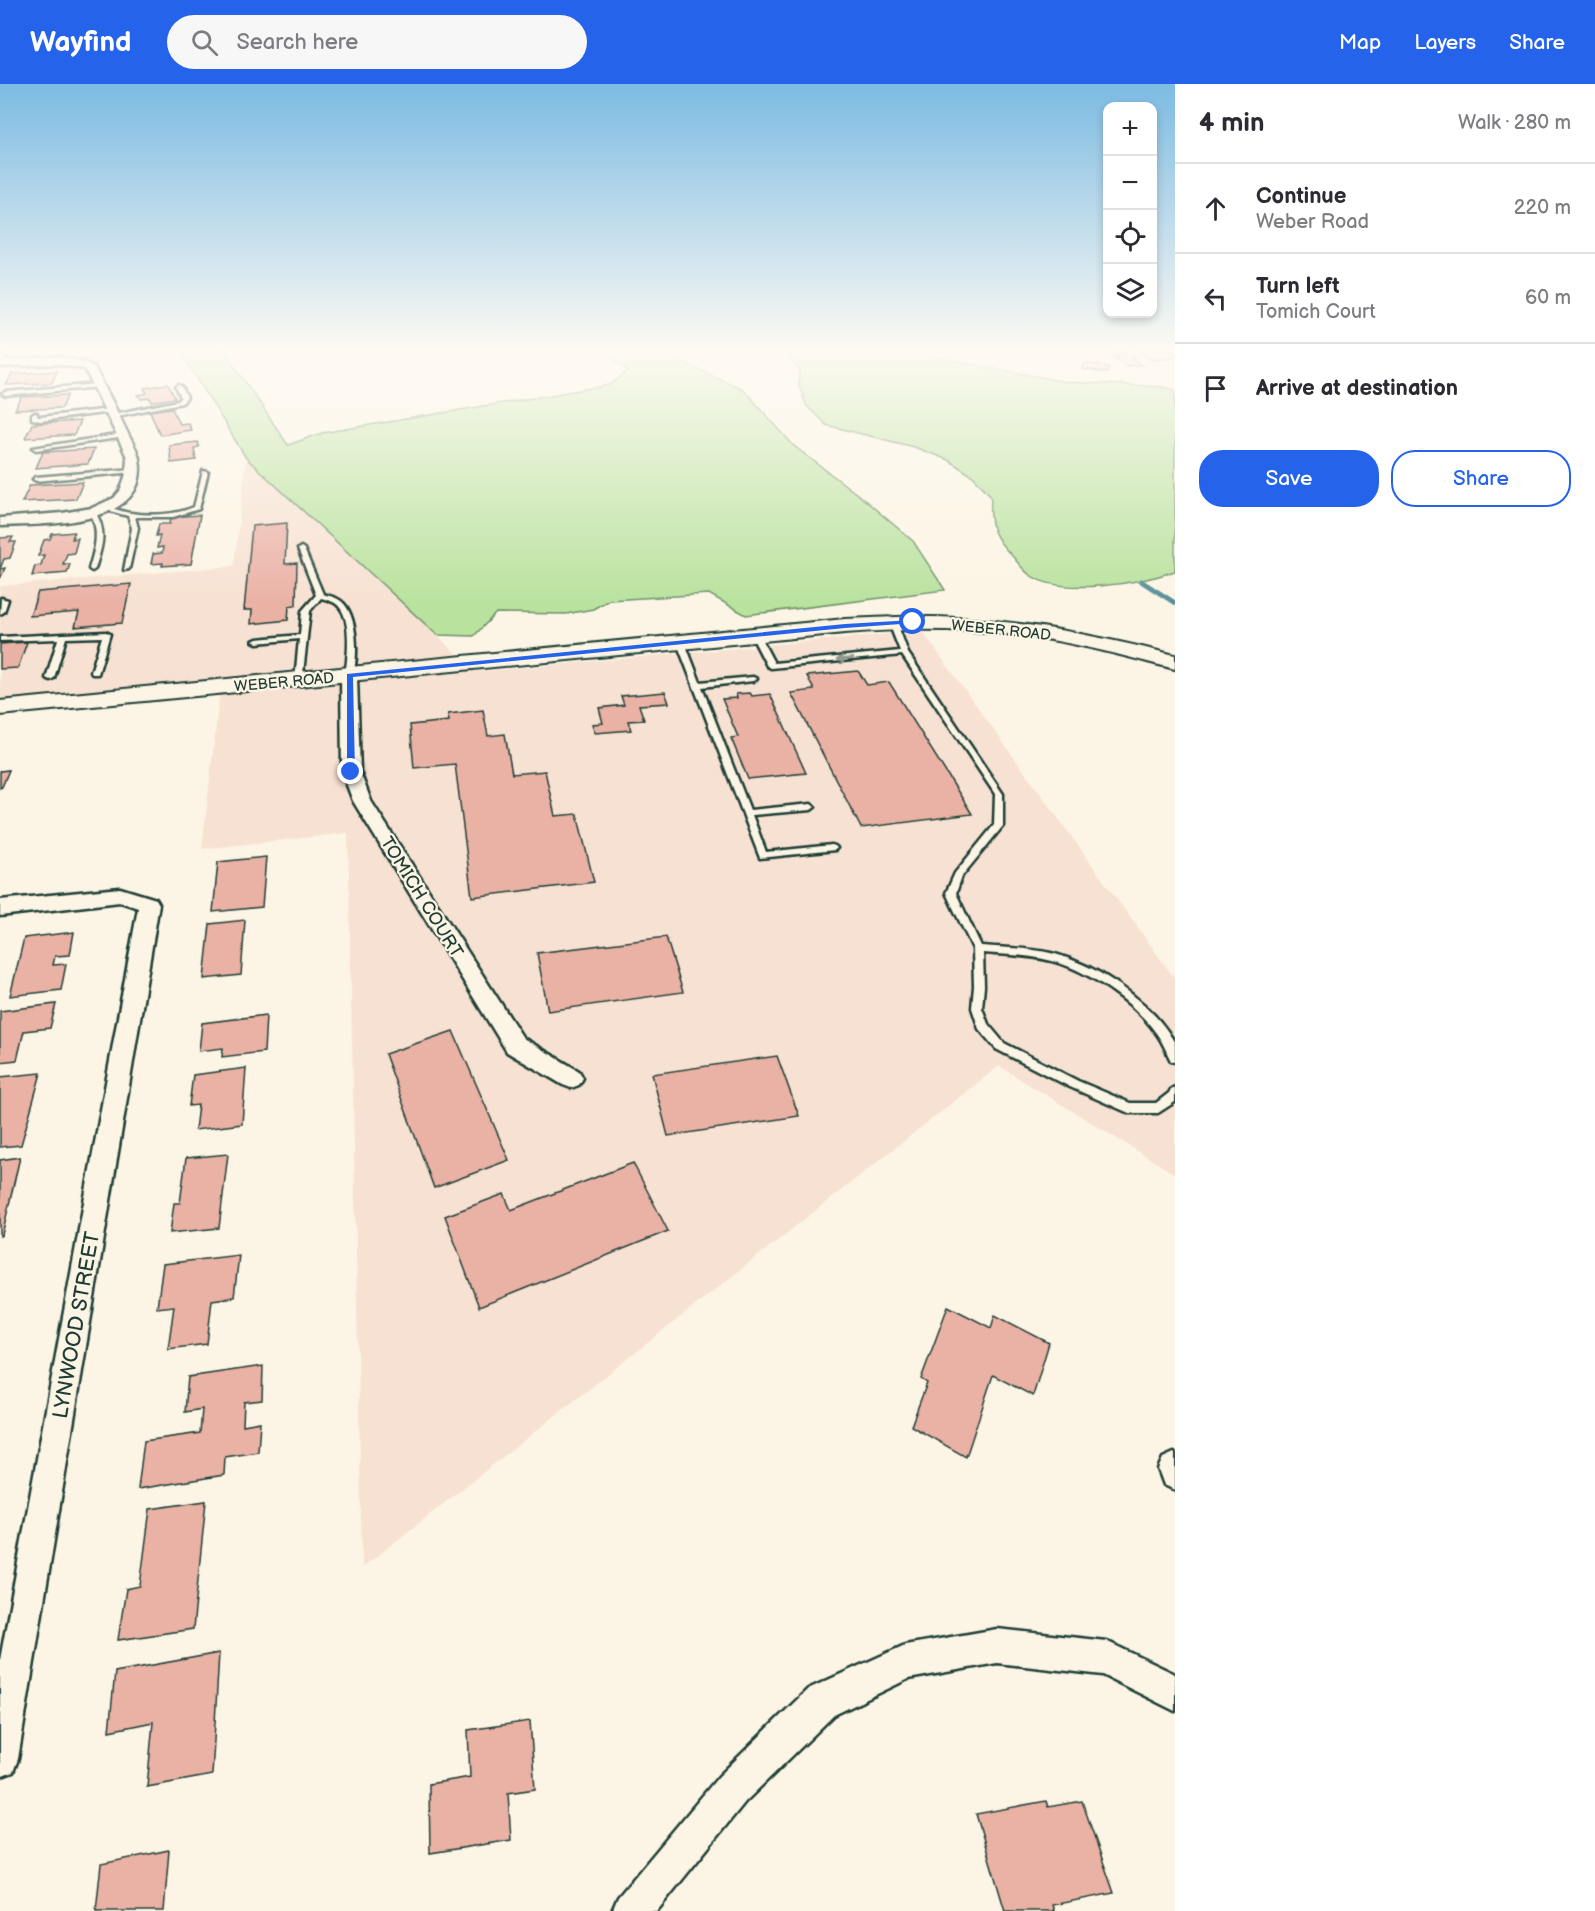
<!DOCTYPE html>
<meta charset="utf-8">
<style>
body{margin:0;font-family:"Balsamiq Sans",sans-serif;background:#f7f7f7;color:#2b2b33}
.controls{position:absolute;right:18px;top:18px;display:grid;overflow:hidden;border-radius:12px;box-shadow:0 3px 9px #0003}
.controls button{width:54px;height:54px;display:grid;place-items:center;padding:0;border:0;border-bottom:2px solid #e1e1e2;background:#fff;color:#2b2b33;font:30px sans-serif}
.stop{position:absolute;width:18px;height:18px;margin:-14px;border:4px solid #2563eb;border-radius:50%;background:#fff}
.stop.end{background:#2563eb;border-color:#fff;box-shadow:0 2px 6px #0008}
.list{margin:0;padding:0;list-style:none}
h2{display:flex;justify-content:space-between;align-items:center;height:78px;margin:0;padding:0 24px;font-size:26px}
h2 small{font-size:20px;font-weight:400;color:#7c7c81}
.list li{display:grid;grid-template-columns:39px 1fr auto;gap:18px;align-items:center;box-sizing:border-box;height:90px;padding:0 24px;border-top:2px solid #e1e1e2}
.list b{display:block;font-size:22px;white-space:nowrap}
.list p{margin:0;font-size:20px;white-space:nowrap;color:#7c7c81}
.list em{font-size:20px;font-style:normal;color:#7c7c81}
.actions{display:flex;gap:12px;padding:18px 24px}
.actions a{flex:1;padding:14px 0;border:2px solid #2563eb;border-radius:24px;text-align:center;font-size:21px;color:#2563eb}
.actions .main{background:#2563eb;color:#fff}
.icon{flex:none;width:33px;height:33px;fill:none;stroke:currentColor;stroke-width:2;stroke-linecap:round;stroke-linejoin:round}
.map{position:relative;flex:none;width:1175px;height:1827px;overflow:hidden}
header{display:flex;align-items:center;gap:36px;box-sizing:border-box;height:84px;padding:0 30px;background:#2563eb;color:#fff}
header strong{font-size:28px}
nav{display:flex;gap:33px;margin-inline-start:auto;font-size:21px}
.search{width:420px;height:54px;background:#f7f7f7;display:flex;align-items:center;gap:15px;box-sizing:border-box;padding:0 21px;border-radius:33px;color:#7c7c81;font-size:22px}
main{display:flex}
aside{flex:1;background:#fff}
.map>svg:first-child{display:block}
.built{fill:#f7e1d2}
.green{fill:#b9e29e;stroke:#6c9069;stroke-width:1.5}
.lines{fill:none;stroke-linecap:round;stroke-linejoin:round}
.stream{stroke:#568f98;stroke-width:5}
.building{fill:#eab1a5;stroke:#1f3d34;stroke-width:1.5}
.service-casing{stroke:#1f3d34;stroke-width:5}
.minor-casing{stroke:#1f3d34;stroke-width:5}
.secondary-casing{stroke:#1f3d34;stroke-width:4}
.service{fill:#fcf5e5;fill-rule:evenodd}
.minor{fill:#fcf5e5;fill-rule:evenodd}
.secondary{fill:#fcf5e5;fill-rule:evenodd}
.oneway{fill:#8e998c}
.route{fill:#2563eb}
.labels{text-anchor:middle;stroke-width:4.5;stroke-linejoin:round;paint-order:stroke}
.far-street-label{font-size:15px;fill:#1f3d34;stroke:#fcf5e5}
.street-label{font-size:18px;fill:#1f3d34;stroke:#fcf5e5}
.near-street-label{font-size:21px;fill:#1f3d34;stroke:#fcf5e5}
</style>
<header>
<strong>Wayfind</strong>
<div class="search"><svg class="icon" aria-label="search" viewBox="0 0 24 24"><circle cx="10" cy="10" r="6"/><path d="M15 15l6 6"/></svg>Search here</div>
<nav><a>Map</a><a>Layers</a><a>Share</a></nav>
</header>
<main>
<div class="map">
<svg width="1175" height="1827" viewBox="0 0 1175 1827">
<rect width="100%" height="100%" fill="#fcf5e5"/>
<filter id="ink" filterUnits="userSpaceOnUse"><feTurbulence type="fractalNoise" baseFrequency=".0167" numOctaves="2"/><feDisplacementMap in="SourceGraphic" scale="12" xChannelSelector="R" yChannelSelector="G"/><feConvolveMatrix kernelMatrix="1 2 1 2 8 2 1 2 1" color-interpolation-filters="sRGB"/></filter>
<g filter="url(#ink)">
<!-- built -->
<path class="built" d="M246,374L476,588L922,547L1175,895V1090L999,982L362,1484L348,749L202,765L220,606L0,622V502L234,482Z"/>
<!-- green -->
<g class="green">
<path d="M179,265H223L288,361L322,349L610,301L628,287L600,265H652L743,305L794,362L861,413L913,457L945,506L746,531L709,510L609,516L593,525L566,530L496,529L474,552L437,551L246,374Z"/>
<path d="M774,265H923L932,273L1067,298L1164,303L1175,306V487C1141,499 1060,513 1030,491C1024,487 1019,480 1014,474C993,453 989,443 991,412L973,392L948,376L914,363L826,341L806,321L798,298L800,287L786,269Z"/>
</g>
<g class="lines">
<!-- stream -->
<path class="stream" d="M1141,497L1175,519"/>
</g>
<!-- building -->
<g class="building">
<path d="M1138,265H1169L1175,269V273L1151,275Z"/>
<path d="M1128,267L1135,273H1131L1142,281L1126,282L1113,273L1119,272L1113,268Z"/>
<path d="M1085,279L1109,283L1107,289L1082,285Z"/>
<path d="M57,287L52,299L6,301L12,290Z"/>
<path d="M168,300L175,314L152,318L150,314L141,315L138,311L147,309L144,304Z"/>
<path d="M68,311L62,324L15,326L22,313Z"/>
<path d="M172,324L179,340L188,339L191,346L160,351L150,327Z"/>
<path d="M80,337L74,351L25,354L32,340Z"/>
<path d="M198,358L199,363L194,364L196,376L171,379L169,361Z"/>
<path d="M94,365L88,380L36,384L43,368Z"/>
<path d="M83,398L76,415L22,418L30,401Z"/>
<path d="M200,431L191,480L162,482L163,479L151,480L153,470L162,469L163,463L157,464L160,451L156,452L159,440H170L171,433Z"/>
<path d="M287,439L285,480L297,479L296,521L289,522L288,536L251,540L252,526H244L252,442Z"/>
<path d="M74,448L72,455L78,454L74,469L67,470L63,480H70L67,489L32,492L35,482L41,481L44,471L38,472L44,456L50,455L52,450Z"/>
<path d="M13,453L10,458H16L10,474L4,475L0,485L5,484L0,495V454Z"/>
<path d="M131,500L122,539L75,543L79,528L30,532L38,508Z"/>
<path d="M27,558L18,584L0,585V560Z"/>
<path d="M858,587L867,601L889,598L972,730L861,744L791,609L814,606L807,592Z"/>
<path d="M665,608L669,619L639,621L644,636L628,637L631,646L595,649L592,640L603,639L599,624L624,621L621,612Z"/>
<path d="M750,609L752,612L770,610L806,689L748,695L731,654L738,653L722,615L737,614L736,610Z"/>
<path d="M483,626L488,652L505,650L512,690L545,687L555,732L577,730L594,798L472,813L455,680L414,684L410,641L449,637L448,630Z"/>
<path d="M9,686L2,703L0,704V687Z"/>
<path d="M266,773L262,823L213,828L218,778Z"/>
<path d="M245,836L241,891L204,895L210,840Z"/>
<path d="M74,848L70,871L55,872L53,881L66,880L61,906L10,912L24,854Z"/>
<path d="M666,853L683,908L548,927L537,869Z"/>
<path d="M56,920L50,944L24,947L17,976L0,978V927Z"/>
<path d="M266,931L264,968L222,973L223,964L199,967L202,939Z"/>
<path d="M453,947L509,1076L434,1104L385,970Z"/>
<path d="M777,972L799,1032L668,1052L652,990Z"/>
<path d="M246,984L242,1040L195,1046L198,1021L189,1022L193,991Z"/>
<path d="M41,989L21,1061L0,1063V993Z"/>
<path d="M228,1070L219,1144L170,1149L174,1119H180L186,1074Z"/>
<path d="M20,1073L2,1151L0,1152V1076Z"/>
<path d="M633,1079L668,1147L479,1223L445,1132L504,1110L511,1126Z"/>
<path d="M239,1171L234,1213L212,1216L207,1260L168,1265L174,1222L157,1224L163,1180Z"/>
<path d="M948,1222L991,1244L995,1231L1049,1259L1033,1312L993,1291L966,1373L911,1342L927,1299L921,1295Z"/>
<path d="M263,1282L262,1316L244,1318L243,1341L260,1338L258,1368L225,1373L224,1391L138,1405L144,1357L200,1349L202,1325L185,1328L188,1293Z"/>
<path d="M206,1417L193,1545L118,1556L126,1505L140,1502L150,1425Z"/>
<path d="M219,1569L212,1691L147,1703L153,1638L109,1647L115,1588Z"/>
<path d="M530,1637L535,1705L508,1709L511,1756L430,1769L429,1700L470,1693L468,1646Z"/>
<path d="M1046,1717L1048,1723L1082,1717L1114,1809L1052,1821L1054,1827H1005L976,1730Z"/>
<path d="M169,1766L164,1827H96L101,1780Z"/>
</g>
<g class="lines">
<defs>
<g id="service">
<path d="M7,265H11L0,281V275Z"/>
<path d="M98,300L100,303L5,312L2,310L5,308Z"/>
<path d="M179,301L182,303L187,314L182,319L112,333L109,331L178,317L181,314L176,303Z"/>
<path d="M110,325L112,326V328L40,337L32,335V331L35,329L37,330L38,333H40Z"/>
<path d="M123,350L125,351V353L36,366L33,364Z"/>
<path d="M133,385L135,386V388L36,397L33,395L36,393Z"/>
<path d="M203,387L208,388L199,425L173,433H135L138,444L129,485L124,486L132,444L128,432L103,425V423C112,423 122,428 131,429C151,432 176,431 194,423Z"/>
<path d="M92,425L94,426C108,448 102,462 95,485L92,487L89,485C95,464 101,447 89,427Z"/>
<path d="M301,463L304,465L323,510C329,512 336,513 341,517C358,530 359,575 352,594H349L345,592C348,573 353,531 335,519C331,517 326,515 321,514L310,527L302,598H299L295,596L299,555L257,559L253,557L257,555L300,551L302,527L316,511L298,465Z"/>
<path d="M1,514L8,516L4,528L0,530Z"/>
<path d="M890,537L897,539L908,569L1003,710V742L962,792L956,809L981,862C1006,864 1031,864 1055,870C1097,882 1143,912 1168,948C1170,952 1174,956 1175,960C1175,965 1175,973 1175,978L1171,977C1166,967 1163,958 1156,949C1135,919 1088,886 1052,877C1029,871 1006,871 983,869L984,902L982,924L988,940L1004,959L1078,997L1130,1019H1156L1169,1009L1171,1005L1175,1003V1018L1158,1029H1129L1070,1003L996,965L979,945L972,924L974,902L973,865L946,809L955,789L994,741L995,710L902,571L771,584L767,582L751,551L758,549L774,579L900,567L889,539Z"/>
<path d="M106,548L110,550L98,590H92L91,588L102,553L66,554L54,594L50,596L46,594L58,555L0,557V553Z"/>
<path d="M678,557L685,559L700,598L753,593L757,595L753,597L702,603L750,726L811,720L815,723L811,726L752,731L766,768L832,761L835,762L837,764L835,766L760,774L677,559Z"/>
</g>
<g id="minor">
<path d="M57,273L82,277L94,283C106,305 117,327 128,350C131,357 138,366 139,375C151,444 43,440 0,442V434L62,429L92,424L114,414L120,407L126,390L127,373L85,285L57,280L0,283V277Z"/>
<path d="M349,587L357,592L360,688L371,717L523,954L579,987L583,994L579,1001L571,1004L563,1001L507,968L353,717L342,688L341,592Z"/>
<path d="M120,804L156,815L159,820L18,1675L13,1688L0,1693V1576L138,824L120,818L0,832V816Z"/>
<path d="M1174,1369L1175,1370V1406L1164,1401L1158,1385L1163,1374Z"/>
<path d="M997,1545L1106,1557L1175,1590V1627L1103,1591L997,1579L908,1595L834,1631L745,1718L657,1827H612L618,1813L719,1692L808,1605L905,1561Z"/>
</g>
<path id="secondary" d="M896,533C992,530 1082,548 1175,571V585C1119,571 1063,555 1005,550C952,544 898,545 845,549L0,631V617L845,535Z"/>
</defs>
<!-- service casing -->
<use href="#service" class="service-casing"/>
<!-- minor casing -->
<use href="#minor" class="minor-casing"/>
<!-- secondary casing -->
<use href="#secondary" class="secondary-casing"/>
<!-- service -->
<use href="#service" class="service"/>
<!-- minor -->
<use href="#minor" class="minor"/>
<!-- secondary -->
<use href="#secondary" class="secondary"/>
</g>
<!-- one-way arrows -->
<defs><path id="oneway-solid" d="M-6-.8H1V-3.2L6.5 0L1 3.2V.8H-6Z" transform="scale(1.5)"/></defs>
<use class="oneway" href="#oneway-solid" transform="translate(845 575) rotate(175)"/>
</g>
<!-- sky -->
<linearGradient id="sky" x2="0" y2="1"><stop stop-color="#7cbbe3"/><stop offset="0.51" stop-color="#fefaf3"/><stop offset="1" stop-color="#fefaf3" stop-opacity="0"/></linearGradient>
<rect width="1175" height="521" fill="url(#sky)"/>
<!-- route -->
<path class="route" d="M913,536L915,539L845,544L353,593L355,688L351,690L347,688V590L845,540Z"/>
<g class="labels">
<!-- far-street labels -->
<g class="far-street-label">
<text transform="translate(1001 546) rotate(6)" y="5">WEBER ROAD</text>
<text transform="translate(284 598) rotate(-5)" y="5">WEBER ROAD</text>
</g>
<!-- street labels -->
<g class="street-label">
<text transform="translate(422 813) rotate(58)" y="6">TOMICH COURT</text>
</g>
<!-- near-street labels -->
<g class="near-street-label">
<text transform="translate(76 1241) rotate(-80)" y="7">LYNWOOD STREET</text>
</g>
</g>
</svg>
<div class="controls">
<button>+</button>
<button>−</button>
<button><svg class="icon" aria-label="locate" viewBox="0 0 24 24"><circle cx="12" cy="12" r="6"/><path d="M12 2v4M12 18v4M2 12h4M18 12h4"/></svg></button>
<button><svg class="icon" aria-label="layers" viewBox="0 0 24 24"><path d="M12 4l9 5-9 5-9-5zM3 14l9 5 9-5"/></svg></button>
</div>
<div class="stop" style="left:913px;top:538px"></div>
<div class="stop end" style="left:351px;top:688px"></div>
</div>
<aside>
<h2>4 min<small>Walk · 280 m</small></h2>
<ul class="list">
<li><svg class="icon" aria-label="ahead" viewBox="0 0 24 24"><path d="M12 20V5M6 11l6-6 6 6"/></svg><div><b>Continue</b><p>Weber Road</p></div><em>220 m</em></li>
<li><svg class="icon" aria-label="left" viewBox="0 0 24 24"><path d="M17 20v-9H6M10 6l-5 5 5 5"/></svg><div><b>Turn left</b><p>Tomich Court</p></div><em>60 m</em></li>
<li><svg class="icon" aria-label="arrive" viewBox="0 0 24 24"><path d="M6 21V4h12l-3 4 3 4H6"/></svg><div><b>Arrive at destination</b></div></li>
</ul>
<div class="actions"><a class="main">Save</a><a>Share</a></div>
</aside>
</main>
